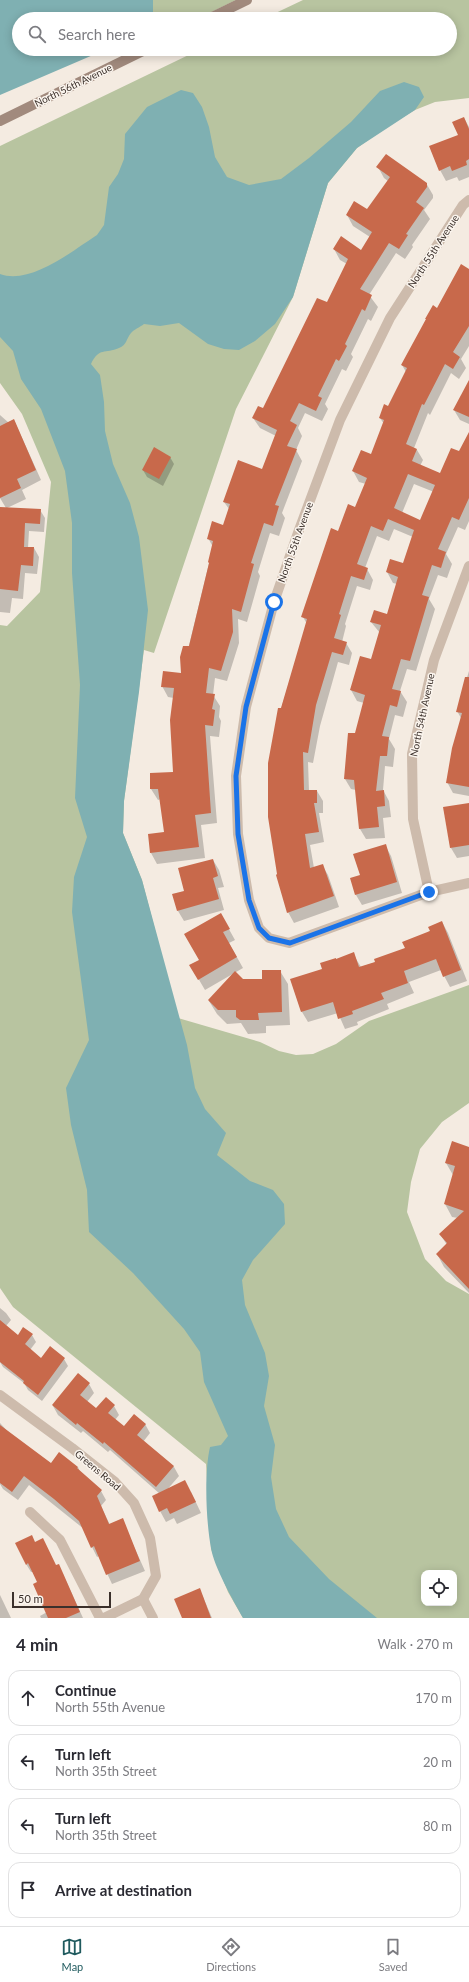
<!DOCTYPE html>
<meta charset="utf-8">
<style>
body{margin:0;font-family:Lato,sans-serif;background:#f2f2f3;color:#2b2b33}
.controls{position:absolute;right:12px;bottom:12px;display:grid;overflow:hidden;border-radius:8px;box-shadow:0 2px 10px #0003}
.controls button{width:36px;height:36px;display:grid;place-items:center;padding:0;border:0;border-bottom:1px solid #e1e1e2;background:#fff;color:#2b2b33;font:20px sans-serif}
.scale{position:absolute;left:12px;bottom:10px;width:99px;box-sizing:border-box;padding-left:4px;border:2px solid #3b302b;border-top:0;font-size:11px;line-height:14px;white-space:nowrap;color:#3b302b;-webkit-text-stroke:3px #fbf5ee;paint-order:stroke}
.stop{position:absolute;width:12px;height:12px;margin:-9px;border:3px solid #1a73e8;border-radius:50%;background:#fff}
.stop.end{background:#1a73e8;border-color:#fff;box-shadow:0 1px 4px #0008}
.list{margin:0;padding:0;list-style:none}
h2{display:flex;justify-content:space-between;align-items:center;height:52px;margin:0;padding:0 16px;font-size:17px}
h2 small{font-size:13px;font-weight:400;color:#7c7c81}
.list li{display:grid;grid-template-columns:26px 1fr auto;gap:12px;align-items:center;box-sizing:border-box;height:56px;margin:0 8px 8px;padding:0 8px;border:1px solid #e1e1e2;border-radius:12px}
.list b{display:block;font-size:15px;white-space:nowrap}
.list p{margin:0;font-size:13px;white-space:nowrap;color:#7c7c81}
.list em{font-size:13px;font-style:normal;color:#7c7c81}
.icon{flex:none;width:22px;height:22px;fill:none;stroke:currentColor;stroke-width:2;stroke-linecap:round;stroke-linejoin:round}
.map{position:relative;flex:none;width:469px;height:1618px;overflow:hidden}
.search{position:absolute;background:#fff;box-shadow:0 2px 10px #0003;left:12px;right:12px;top:12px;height:44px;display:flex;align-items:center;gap:10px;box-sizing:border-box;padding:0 14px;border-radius:22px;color:#7c7c81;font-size:15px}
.sheet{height:308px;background:#fff}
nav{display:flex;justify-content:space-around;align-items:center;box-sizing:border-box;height:56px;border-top:1px solid #e1e1e2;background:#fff;font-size:11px;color:#7c7c81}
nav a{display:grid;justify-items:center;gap:2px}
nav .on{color:#1f5a5e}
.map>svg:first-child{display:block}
.green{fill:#b8c4a0;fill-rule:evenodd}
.water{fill:#7fb0b2}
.shadow{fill:#0003;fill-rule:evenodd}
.building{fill:#c8694b;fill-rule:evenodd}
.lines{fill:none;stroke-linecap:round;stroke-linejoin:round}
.street{stroke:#cdbbac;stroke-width:10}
.secondary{stroke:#a18a7d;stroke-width:10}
.route{stroke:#1a73e8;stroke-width:5}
.labels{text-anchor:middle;stroke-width:3;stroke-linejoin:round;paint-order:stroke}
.street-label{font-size:10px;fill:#3b302b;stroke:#fbf5ee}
</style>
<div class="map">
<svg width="469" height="1618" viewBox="0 0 469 1618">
<rect width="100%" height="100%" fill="#f4ebe1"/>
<!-- green -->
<g class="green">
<path d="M153,0H236L197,19H153Z"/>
<path d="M303,0H469V98L435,102L415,110L386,127L357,148L328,183L293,297L236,409L154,653L144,650L124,801L123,833L142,880L178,1018L260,1042L279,1051L296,1055L313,1054L336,1044L369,1021L469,985V1103L442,1122L420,1149L411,1182L407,1212L425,1259L446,1281L469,1294V1618H243L228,1592L211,1549L206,1464L13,1307L0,1288V625L7,626L40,592L51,482L22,414L0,383V146L201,49H450V19H263ZM424,1573H454V1603H424Z"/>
</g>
<!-- water -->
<g class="water">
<path d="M0,0H153V19H19V49H107L0,95Z"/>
<path d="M404,82L419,87L424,97L415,110L357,148L328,183L293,297L275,324L255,341L239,350L224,349L208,344L179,323L160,326L144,324C140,327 133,330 131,333C126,339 127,345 119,348C105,354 99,347 91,364L100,375L104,402L105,431L113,464L130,503L139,537L148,610L139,692L124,801L123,833L142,880L187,1045L195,1088L205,1109L226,1133L217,1155L250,1181L273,1190L284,1204L285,1224L253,1260L242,1280L245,1305L265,1353L269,1376L264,1406L275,1445L271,1477L276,1509L289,1537L329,1579L377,1618H243C233,1600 214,1567 211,1548C206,1521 204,1473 210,1447L221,1445L228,1436L204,1382L200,1352L184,1329L133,1273L89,1232L87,1190L71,1125L66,1088L89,1040L72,912L74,877L87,837L75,798L80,685L72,573V523L65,471L41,409L21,379L13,351L0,337V274C31,285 72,251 97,235L104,225L109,187L118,174L124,159L125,134L147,107L181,90L193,93L202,107L209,127L215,157L227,177L249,185L281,179L309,158L351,122L380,91Z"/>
</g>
<!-- shadow -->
<g class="shadow">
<path d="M464,118L469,127V177L459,181L457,177L446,181L440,170L459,135Z"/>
<path d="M378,167L426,183L433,195V198L424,210L430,219L412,245L413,247L405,259L396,253L369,295L378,307L371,321L368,319L351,354L353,357L346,371L342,369L325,404L328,409L322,421L305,413L298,428L302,436L296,450L302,461L282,513L285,518L279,536L270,533L258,572L260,576L247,622L238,619L239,643L227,681L215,678L213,695L220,706L219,717L221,721L219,737L210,736L217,823L201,825L205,858L157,864L151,853L149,835L165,833L161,799L158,800L151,789L174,773V698L168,697L162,686L182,674L213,547L208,538L224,526L229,509L224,502L263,470L276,436L260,428L253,418L263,409L327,304L347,264L340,260L334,249L362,251L370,237L353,226L347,215L367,211L388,181L384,178Z"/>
<path d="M469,270V346L461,359L466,368L459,379L451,373L430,415L428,413L414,448L417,450L423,460L420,466L441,475L460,452L469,434V521L465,530L458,527L446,554L452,564L447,578L438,575L429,599L435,609L416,671L407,669L400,691L407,702L403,717L395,715L389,739L395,749L393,767L385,766L383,790L389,801L391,817L383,818L385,838L366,839L360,829L356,790L351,789L345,779L364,703L357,701L351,690L372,661L380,633L371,622L388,615L397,584L393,583L387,572L404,564L413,537L394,529L389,541L377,536L365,568L367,569L373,580L370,590L357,586L345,624L346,626L342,642L346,643L352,653L349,665L338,662L320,726L313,763L308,762L309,791H317L323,801V813H319L324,842L310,845L314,868L322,865L328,875L339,907L294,923L288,912L278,875L281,709L307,624L303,617L339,533L356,508L366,484L359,482L353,471L372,455L384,424L380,418L389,407L406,372L402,365L438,309ZM414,484L434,492L421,522L402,513Z"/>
<path d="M469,382V424L460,420L454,410Z"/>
<path d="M0,415L9,423L14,420L41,480L22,490L26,499L7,508L40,510L45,518L44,532L29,531L28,548H34L39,557L37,574L25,573L23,599L12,598L10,613L0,612V508H6L0,498Z"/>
<path d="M170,457L174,464L163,486L147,477L143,470Z"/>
<path d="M469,671V796L453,793L447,782L461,718L457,711Z"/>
<path d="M469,804V856L457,858L451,848Z"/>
<path d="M385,845L391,856L402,893L362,905L356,895L361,876Z"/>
<path d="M213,860L219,870L224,887L218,888L224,910L184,921L178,911L185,892Z"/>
<path d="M221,915L235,940L229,943L243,968L205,990L191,966L200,960Z"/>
<path d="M442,922L448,933L467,981L450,987L441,970L409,982L414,993L387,1004L389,1009L357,1022L358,1025L345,1029L338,1013L308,1022L302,1012L323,970L336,960L353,954L361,967L376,962L406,948Z"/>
<path d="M280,971L288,984L290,1025L266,1026V1033L248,1034L241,1023L227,1024L217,1014L209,1001L243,980H263Z"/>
<path d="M469,1148V1293L444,1267L437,1254L447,1245L440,1234L458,1218L452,1217L445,1204L453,1175L446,1163Z"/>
<path d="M0,1308L6,1313L11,1320L6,1326L18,1336L32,1335L36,1342L30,1350L42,1359H64L68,1366L42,1401L28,1390L24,1383L3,1367L0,1362Z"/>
<path d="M89,1384L94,1393L87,1402L96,1410L114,1406L119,1415L115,1420L124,1427L145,1424L150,1433L143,1442L174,1467L179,1476L166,1491L191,1492L201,1513L177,1524L174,1518L166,1522L160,1511V1494L110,1450L108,1452L83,1431L81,1433L58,1415L53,1406Z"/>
<path d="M0,1423L10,1434L51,1464L78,1467L81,1474L101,1491L106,1500L101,1506L110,1525L122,1520L145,1571L112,1584L99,1556L97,1557L92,1547L84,1529L29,1485L18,1500L3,1489L0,1484Z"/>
<path d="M35,1543L63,1574L83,1618H41L40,1616L47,1612L38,1583L33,1572H31L26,1564Z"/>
<path d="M200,1590L212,1618H183Z"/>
<path d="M0,1595L11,1618H0Z"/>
</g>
<!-- building -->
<g class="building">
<path d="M464,117L469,129V159L466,161L467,165L452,171L450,166L439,171L429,146L458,135L452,122Z"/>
<path d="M386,154L427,183V187L416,202L424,208L406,234L408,235L399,249L389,243L360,289L372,295L365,311L362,309L345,344L347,346L339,361L336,359L318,396L322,398L316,411L299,403L290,421L297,425L287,446L297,449L275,505L279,506L273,526L264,523L251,563L254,564L241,612L232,609L233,632L221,671L209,668L206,693L215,694L212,709L215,710L213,726L205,725L211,813L195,815L199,847L150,853L148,834L164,832L158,789H150V773L173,772L170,720L174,688L161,687L163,671L181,673L180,657L183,646H189L209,563L208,562L213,541L207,539L212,521L223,525L230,504L223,502L238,460L262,469L277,430L252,418L258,406L263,408L317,298L327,302L348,259L333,249L341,236L361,250L372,232L346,215L354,201L367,209L390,177L376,167Z"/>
<path d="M461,264L469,269V326L453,352L460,357L453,369L445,364L424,405L422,404L406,444L417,449L412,461L440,473L451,448L459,451L469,432V498L459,520L452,517L438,549L446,552L441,568L432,565L422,595L429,597L410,661L401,659L392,689L401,691L397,707L390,705L382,736L389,737L387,756H380L376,791L384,790L385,806L377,807L379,827L359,829L354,780L344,779L348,733H355L365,695L350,690L360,656L371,659L381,625L370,622L374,610L387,614L398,577L386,572L390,559L403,563L414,530L388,519L383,531L371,526L357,564L368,568L364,580L351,576L339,614L341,615L334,638L347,642L343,655L332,652L316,705L308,753L303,752L304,790H317V803H314L319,832L305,834L310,868L323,864L334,896L287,913L276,875L277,874L268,817V763L278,708H281L307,619L301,617L331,528L338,531L348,504L355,507L367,478L352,471L361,450L371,454L384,420L379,418L384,404L388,406L407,368L401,365L426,319H425L433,305L437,308ZM408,474L435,485L420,520L394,508Z"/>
<path d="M469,380V417L453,410Z"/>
<path d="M14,419L36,470L17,479L21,488L0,498V426Z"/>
<path d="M154,447L171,457L159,479L142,470Z"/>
<path d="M0,507L41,509L40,524L25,523L24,547H34L33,566L21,565L18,591L0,589Z"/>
<path d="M465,677H469V787L446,783L452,748L462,713L456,712Z"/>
<path d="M469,803V845L450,848L443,807Z"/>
<path d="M386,844L397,882L355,895L350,878L360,875L353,854Z"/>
<path d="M213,859L218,876L213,878L219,899L177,911L172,894L184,891L178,868Z"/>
<path d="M221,913L230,929L223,932L237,957L198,980L189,965L199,960L184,934Z"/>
<path d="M442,921L461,970L443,977L436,959L404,971L408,983L381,993L384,999L352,1011L353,1014L338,1019L333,1002L301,1012L290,979L322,969L320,963L336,958V959L354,952L359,967L375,962L374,959L405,948L402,942L430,931L428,927Z"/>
<path d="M262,970H281L282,1012L258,1013L259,1020H240L236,1017V1010H218L208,1000L235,971L243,979H262Z"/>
<path d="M452,1141L469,1147V1289L436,1254L447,1243L439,1234L464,1211L444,1204L455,1166L445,1163Z"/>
<path d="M0,1320L18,1335L23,1327L33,1334L25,1344L41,1358L50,1346L65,1358L38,1395L23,1383L24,1381L0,1362Z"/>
<path d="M78,1373L90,1383L80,1395L96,1408L106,1397L115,1405L108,1413L124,1426L134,1414L146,1424L137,1435L174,1466L156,1487L104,1442L103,1444L77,1423L76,1425L52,1405Z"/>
<path d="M0,1425L51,1463L59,1452L78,1467L77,1468L102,1490L97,1496L109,1524L123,1518L140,1561L106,1575L94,1546L91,1548L79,1521L54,1499L24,1476L12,1492L0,1483Z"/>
<path d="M185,1480L196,1502L170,1514L167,1508L159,1512L152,1496Z"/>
<path d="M32,1535L35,1542L43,1538L56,1565L59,1564L80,1612L66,1618H48L33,1584L37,1582L28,1563L26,1565L15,1543Z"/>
<path d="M200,1588L211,1618H182L174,1599Z"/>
</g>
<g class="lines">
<!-- street -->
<g class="street">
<path d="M469,200L463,205L390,318L340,420L299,530L274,602L246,707L236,776L238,834L249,900L259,928L269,938L289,943L429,892L469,883"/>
<path d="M429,892L413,819L412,754L434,660L469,566"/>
<path d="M0,1395L72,1448L115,1482L134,1503L150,1538L156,1576L143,1599L104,1618"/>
<path d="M30,1512L60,1540L100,1618"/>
<path d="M143,1599L153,1618"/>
</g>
<!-- secondary -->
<g class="secondary">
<path d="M208,19L247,0"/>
<path d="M0,121L147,49"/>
</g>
</g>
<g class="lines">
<!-- route -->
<path class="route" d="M274,602L246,707L236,776L238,834L249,900L259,928L269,938L290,943L429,892"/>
</g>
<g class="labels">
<!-- street labels -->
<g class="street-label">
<text transform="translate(73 85) rotate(-26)" y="4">North 56th Avenue</text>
<text transform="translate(433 251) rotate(-57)" y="4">North 55th Avenue</text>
<text transform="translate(295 542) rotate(-70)" y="4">North 55th Avenue</text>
<text transform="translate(422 715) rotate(-78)" y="4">North 54th Avenue</text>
<text transform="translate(98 1470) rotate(40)" y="4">Greens Road</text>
</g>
</g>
</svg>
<div class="controls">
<button><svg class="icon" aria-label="locate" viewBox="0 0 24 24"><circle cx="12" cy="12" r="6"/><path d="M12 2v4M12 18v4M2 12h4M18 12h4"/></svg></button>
</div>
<div class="scale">50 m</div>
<div class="stop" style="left:274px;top:602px"></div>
<div class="stop end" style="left:429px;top:892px"></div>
<div class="search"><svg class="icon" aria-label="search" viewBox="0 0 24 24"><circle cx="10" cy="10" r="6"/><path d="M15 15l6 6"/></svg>Search here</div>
</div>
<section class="sheet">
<h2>4 min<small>Walk · 270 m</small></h2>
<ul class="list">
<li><svg class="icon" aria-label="ahead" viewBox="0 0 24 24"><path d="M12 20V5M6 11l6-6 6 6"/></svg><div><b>Continue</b><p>North 55th Avenue</p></div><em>170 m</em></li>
<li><svg class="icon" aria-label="left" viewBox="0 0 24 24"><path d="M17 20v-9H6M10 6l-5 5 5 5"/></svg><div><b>Turn left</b><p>North 35th Street</p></div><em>20 m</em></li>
<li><svg class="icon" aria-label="left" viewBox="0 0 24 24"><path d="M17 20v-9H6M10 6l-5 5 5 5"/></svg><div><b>Turn left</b><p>North 35th Street</p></div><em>80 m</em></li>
<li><svg class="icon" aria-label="arrive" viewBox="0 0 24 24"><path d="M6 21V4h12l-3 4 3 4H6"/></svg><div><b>Arrive at destination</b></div></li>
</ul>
</section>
<nav>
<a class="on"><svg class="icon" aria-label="map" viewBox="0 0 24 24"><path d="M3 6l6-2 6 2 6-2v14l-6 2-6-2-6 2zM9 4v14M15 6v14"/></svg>Map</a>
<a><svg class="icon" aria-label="directions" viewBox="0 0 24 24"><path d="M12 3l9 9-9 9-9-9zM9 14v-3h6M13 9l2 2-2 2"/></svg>Directions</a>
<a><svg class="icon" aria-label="saved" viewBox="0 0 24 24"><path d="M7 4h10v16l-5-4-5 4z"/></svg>Saved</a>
</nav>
